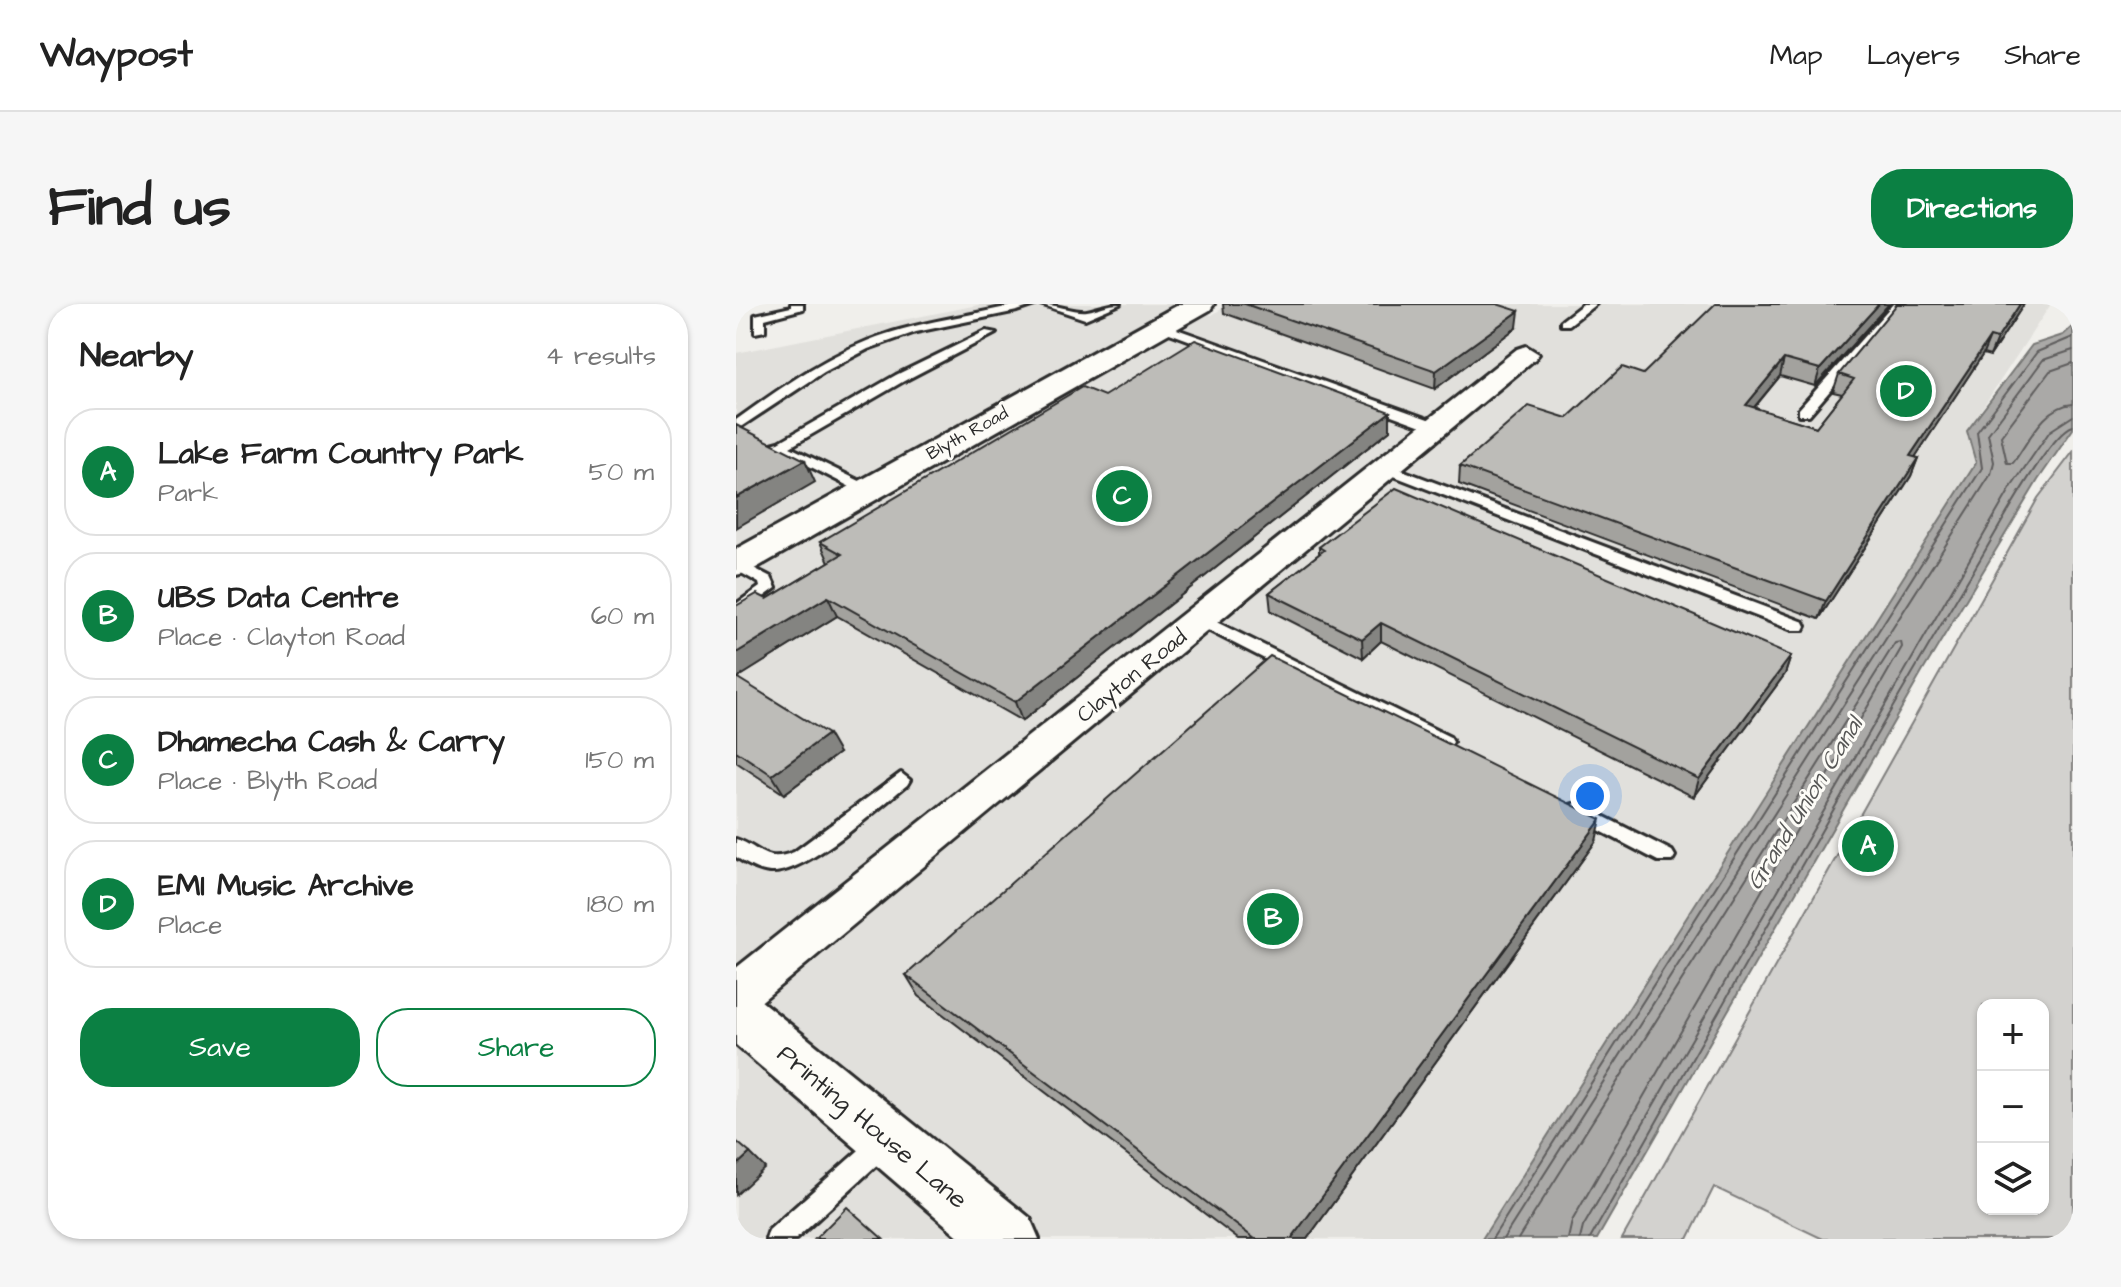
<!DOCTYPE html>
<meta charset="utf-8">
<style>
body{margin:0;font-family:"Architects Daughter",sans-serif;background:#f6f6f6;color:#222}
.controls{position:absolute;right:24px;bottom:24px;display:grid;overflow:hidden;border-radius:16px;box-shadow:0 2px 6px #0004}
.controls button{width:72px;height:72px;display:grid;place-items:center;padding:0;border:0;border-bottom:2px solid #e0e0e0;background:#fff;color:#222;font:40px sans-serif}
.you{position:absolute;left:854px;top:492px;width:28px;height:28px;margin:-20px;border:6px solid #fff;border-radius:50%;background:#1a73e8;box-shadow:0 0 0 12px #1a73e833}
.badge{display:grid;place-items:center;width:52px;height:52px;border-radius:50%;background:#0b8043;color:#fff;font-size:26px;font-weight:700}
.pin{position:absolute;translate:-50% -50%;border:4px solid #fff;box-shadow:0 2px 8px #0006}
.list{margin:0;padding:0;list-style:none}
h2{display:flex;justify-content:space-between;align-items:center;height:104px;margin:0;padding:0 32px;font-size:34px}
h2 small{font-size:26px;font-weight:400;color:#767676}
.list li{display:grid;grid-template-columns:52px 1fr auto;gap:24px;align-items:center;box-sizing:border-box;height:128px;margin:0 16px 16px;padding:0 16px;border:2px solid #e0e0e0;border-radius:32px}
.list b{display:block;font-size:30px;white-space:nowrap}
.list p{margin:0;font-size:26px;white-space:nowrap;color:#767676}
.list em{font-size:26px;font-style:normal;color:#767676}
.actions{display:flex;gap:16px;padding:24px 32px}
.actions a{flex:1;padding:18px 0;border:2px solid #0b8043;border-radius:32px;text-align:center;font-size:28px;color:#0b8043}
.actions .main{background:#0b8043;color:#fff}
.icon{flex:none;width:44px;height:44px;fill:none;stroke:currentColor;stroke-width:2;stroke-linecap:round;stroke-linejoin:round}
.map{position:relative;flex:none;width:1337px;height:935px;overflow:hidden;border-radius:32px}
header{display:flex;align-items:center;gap:48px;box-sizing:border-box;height:112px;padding:0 40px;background:#fff;border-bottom:2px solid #e0e0e0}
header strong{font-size:38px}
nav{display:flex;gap:44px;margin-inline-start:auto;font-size:28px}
.intro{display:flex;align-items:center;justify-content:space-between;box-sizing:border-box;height:192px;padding:0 48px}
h1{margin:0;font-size:56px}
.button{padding:20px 36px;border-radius:32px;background:#0b8043;color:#fff;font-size:28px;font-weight:700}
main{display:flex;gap:48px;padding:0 48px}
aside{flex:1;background:#fff;border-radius:32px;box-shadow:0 2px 6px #0004}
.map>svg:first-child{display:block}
.built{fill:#e1e0dc}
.green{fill:#d3d2cf;stroke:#7f7e7d;stroke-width:2;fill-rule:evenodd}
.water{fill:#aaa9a7;stroke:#777775;stroke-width:2}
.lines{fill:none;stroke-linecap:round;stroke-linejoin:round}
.shore{stroke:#5e5d5d;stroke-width:2}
.service-casing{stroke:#2b2b2b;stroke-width:6}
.minor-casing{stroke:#2b2b2b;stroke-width:6}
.tertiary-casing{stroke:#2b2b2b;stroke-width:6}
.service{fill:#fdfcf7;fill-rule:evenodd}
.minor{fill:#fdfcf7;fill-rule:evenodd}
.tertiary{fill:#fdfcf7;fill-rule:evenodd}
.wall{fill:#a3a29e;stroke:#2b2b2b;stroke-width:2}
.shaded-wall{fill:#848481;stroke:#2b2b2b;stroke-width:2}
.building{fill:#bdbcb8;stroke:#2b2b2b;stroke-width:2}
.labels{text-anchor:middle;stroke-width:6;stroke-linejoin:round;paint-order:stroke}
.far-street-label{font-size:18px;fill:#2b2b2b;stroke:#fdfcf7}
.street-label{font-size:22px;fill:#2b2b2b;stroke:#fdfcf7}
.water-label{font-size:24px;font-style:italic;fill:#575756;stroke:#fdfcf7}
.near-street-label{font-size:26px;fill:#2b2b2b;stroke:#fdfcf7}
</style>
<header>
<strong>Waypost</strong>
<nav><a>Map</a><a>Layers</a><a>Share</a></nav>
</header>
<div class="intro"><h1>Find us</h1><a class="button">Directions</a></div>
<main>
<aside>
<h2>Nearby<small>4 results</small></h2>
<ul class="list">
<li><span class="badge">A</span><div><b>Lake Farm Country Park</b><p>Park</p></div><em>50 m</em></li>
<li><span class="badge">B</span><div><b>UBS Data Centre</b><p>Place · Clayton Road</p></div><em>60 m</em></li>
<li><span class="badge">C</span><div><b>Dhamecha Cash &amp; Carry</b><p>Place · Blyth Road</p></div><em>150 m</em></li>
<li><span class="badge">D</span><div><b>EMI Music Archive</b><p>Place</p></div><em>180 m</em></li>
</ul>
<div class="actions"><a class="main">Save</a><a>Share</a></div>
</aside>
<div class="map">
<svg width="1337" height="935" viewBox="0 0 1337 935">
<rect width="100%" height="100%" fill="#f0efeb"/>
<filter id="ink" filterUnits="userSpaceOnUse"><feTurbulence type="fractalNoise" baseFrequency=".0125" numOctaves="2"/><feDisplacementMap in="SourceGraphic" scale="16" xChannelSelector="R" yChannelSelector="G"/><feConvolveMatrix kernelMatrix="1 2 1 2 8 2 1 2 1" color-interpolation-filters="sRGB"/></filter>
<g filter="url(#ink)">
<!-- built -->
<path class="built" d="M247,0H444L476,11L493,0H1315L1231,127L1240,159L746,935H0V49Z"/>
<!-- green -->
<path class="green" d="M1337,148V935H1087L978,883L952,935H886L1302,194ZM1307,701V905H1247V701Z"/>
<!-- water -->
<path class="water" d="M1337,22V125L1302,176L1188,365L861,935H746L1240,159L1231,127L1296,41L1327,31Z"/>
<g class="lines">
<!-- shore -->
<g class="shore">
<path d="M1337,59L1314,67L1265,132L1271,159H1277C1293,137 1308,102 1337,100"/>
<path d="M756,935L1246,164L1241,128L1301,48L1337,33"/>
<path d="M767,935L1255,170L1258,158L1252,130L1307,56L1337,46"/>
<path d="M782,935L1159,339L1165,338L1166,343L836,917L832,935"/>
<path d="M844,935L847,923L1276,182L1314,127L1337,112"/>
<path d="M854,935C982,711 1106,485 1239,264C1255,238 1313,129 1337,122"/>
</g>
<defs>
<g id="service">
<path d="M55,0H67V5L29,15V27L19,29V11L55,3Z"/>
<path d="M283,0H302L281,7L180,28L132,45L88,68L0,126V116C47,82 95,48 150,30C193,16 239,11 283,0Z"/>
<path d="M304,0C318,0 342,9 351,7C363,5 371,0 384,0L349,15Z"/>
<path d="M847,0H860L833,21H825V17Z"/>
<path d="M1157,0H1169L1073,111H1063V105Z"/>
<path d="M424,19L706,120L707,123L696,126L420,24L418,22Z"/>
<path d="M250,27L260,29L168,77L54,143L134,182V188H124L32,141L43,138L160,71Z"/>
<path d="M650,160L1068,318L1070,322L1068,326H1056L645,167V161Z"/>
<path d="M0,255L35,273L40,284L0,313V300L24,283L23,279L0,266Z"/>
<path d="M464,310L714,433L717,438L714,443H702L458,319L456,315L458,311Z"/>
<path d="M165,469L174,476L171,481C142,504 70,571 34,568C22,567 10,560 0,553V535C26,544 28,560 58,548Z"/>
<path d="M841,499L936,547L939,552L936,557H922L834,511L832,506L834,501Z"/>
<path d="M148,828L156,831L160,839L156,847L60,935H30L33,926L140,831Z"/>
</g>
<path id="minor" d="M790,42L803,50L799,55L16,705L0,711V664L781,45Z"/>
<g id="tertiary">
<path d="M444,0H478L474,6L13,268L0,271V245Z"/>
<path d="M0,686L19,692L294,914L303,935H226L0,741Z"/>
</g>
</defs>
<!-- service casing -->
<use href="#service" class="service-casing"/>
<!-- minor casing -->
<use href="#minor" class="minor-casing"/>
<!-- tertiary casing -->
<use href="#tertiary" class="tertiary-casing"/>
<!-- service -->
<use href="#service" class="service"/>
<!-- minor -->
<use href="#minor" class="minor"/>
<!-- tertiary -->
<use href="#tertiary" class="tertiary"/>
</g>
<!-- wall -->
<g class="wall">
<path d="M487,0H761L781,23L699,85L488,9Z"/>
<path d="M1153,0L1079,82L1044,72L1018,104L1080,123L1106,90L1097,88L1103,70L1288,0L1254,52L1247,50L1179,153L1182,154L1175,172L1083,315L723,180L724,162L831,114L907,70Z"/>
<path d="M368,92L654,108V126L286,417L101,312L1,374L103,449L48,490L0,458V302L31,295L93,258L84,238Z"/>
<path d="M583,243L1055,352L1049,370L958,493L645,337L627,354L535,307L533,289L583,250Z"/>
<path d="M860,537L571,935H502L183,692L170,671Z"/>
</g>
<!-- shaded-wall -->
<g class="shaded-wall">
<path d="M1143,0H1153L1079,82L1084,65Z"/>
<path d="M1284,0H1288L1254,52L1261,35Z"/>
<path d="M783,7L781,23L699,85L700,67Z"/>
<path d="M1254,33L1247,50L1168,170L1174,152Z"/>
<path d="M1048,55L1044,72L1005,119L1010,101Z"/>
<path d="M654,108V126L286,417L279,398Z"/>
<path d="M1182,154L1175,172L1083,315L1090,297Z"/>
<path d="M69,156L79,178L0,224V194Z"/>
<path d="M92,293L101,312L0,375V349Z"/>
<path d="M645,319V337L627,354L626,335Z"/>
<path d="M1055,352L1049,370L958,493L963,475Z"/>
<path d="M92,430L103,449L48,490L36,471Z"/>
<path d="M865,515L860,537L571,935H555Z"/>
<path d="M14,849L29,864L0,891V862Z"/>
</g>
<!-- building -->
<g class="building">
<path d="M509,0H761L783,7L700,67Z"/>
<path d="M979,0H1143L1084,65L1048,55L1010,101L1080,123L1118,75L1103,70L1161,0H1284L1261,35L1254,33L1174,152L1182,154L1090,297L724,162L793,102L831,114L886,63L907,70Z"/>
<path d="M459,36L654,108L279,398L92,293L0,349V302L21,290L31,295L106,250L84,238L346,83L368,92Z"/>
<path d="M0,121L69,156L0,194Z"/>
<path d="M660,184L1055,352L963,475L645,319L626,335L533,289L588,246L583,243Z"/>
<path d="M534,352L865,515L555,935H519L170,671Z"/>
<path d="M0,373L92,430L36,471L0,447Z"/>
<path d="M0,837L14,849L0,862Z"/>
<path d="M111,903L147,935H79Z"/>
</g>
</g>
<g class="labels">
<!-- far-street labels -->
<g class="far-street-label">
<text transform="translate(231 129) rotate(-29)" y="6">Blyth Road</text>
</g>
<!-- street labels -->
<g class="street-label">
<text transform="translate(395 371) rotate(-39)" y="8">Clayton Road</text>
</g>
<!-- water labels -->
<g class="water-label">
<text transform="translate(1068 499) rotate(-58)" y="8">Grand Union Canal</text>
</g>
<!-- near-street labels -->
<g class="near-street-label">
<text transform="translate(137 822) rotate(40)" y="9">Printing House Lane</text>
</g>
</g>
</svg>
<div class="controls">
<button>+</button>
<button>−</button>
<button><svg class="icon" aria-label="layers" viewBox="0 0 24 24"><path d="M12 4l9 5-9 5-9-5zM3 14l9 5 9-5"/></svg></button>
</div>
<div class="you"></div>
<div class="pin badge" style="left:1132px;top:542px">A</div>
<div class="pin badge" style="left:537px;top:615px">B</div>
<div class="pin badge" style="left:386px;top:192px">C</div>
<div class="pin badge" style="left:1170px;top:87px">D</div>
</div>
</main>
